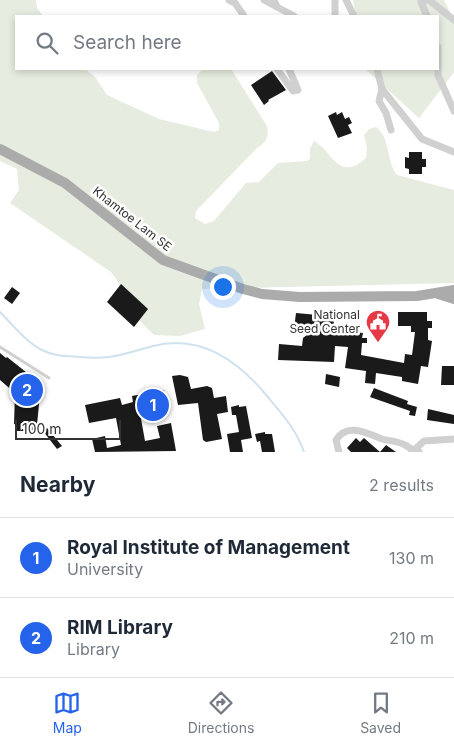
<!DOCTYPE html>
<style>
body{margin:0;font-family:Inter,sans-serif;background:#f2f2f3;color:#1f2937}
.scale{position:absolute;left:15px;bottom:12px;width:106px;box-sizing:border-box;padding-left:5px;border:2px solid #333;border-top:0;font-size:14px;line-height:18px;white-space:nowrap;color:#333;-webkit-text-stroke:4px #fff;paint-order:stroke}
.you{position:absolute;left:222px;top:286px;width:18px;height:18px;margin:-12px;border:4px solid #fff;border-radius:50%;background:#1a73e8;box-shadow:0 0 0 8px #1a73e833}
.badge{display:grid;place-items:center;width:32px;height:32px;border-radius:50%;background:#2563eb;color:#fff;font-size:16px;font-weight:700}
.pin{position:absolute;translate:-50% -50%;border:2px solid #fff;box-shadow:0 1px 5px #0006}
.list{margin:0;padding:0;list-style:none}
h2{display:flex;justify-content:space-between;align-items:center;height:65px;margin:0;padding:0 20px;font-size:21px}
h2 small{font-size:16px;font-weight:400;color:#747a83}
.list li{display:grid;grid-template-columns:32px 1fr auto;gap:15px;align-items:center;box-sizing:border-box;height:80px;padding:0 20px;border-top:1px solid #e0e1e3}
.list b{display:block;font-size:19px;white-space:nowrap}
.list p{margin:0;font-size:16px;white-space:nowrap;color:#747a83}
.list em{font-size:16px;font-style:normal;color:#747a83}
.icon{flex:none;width:28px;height:28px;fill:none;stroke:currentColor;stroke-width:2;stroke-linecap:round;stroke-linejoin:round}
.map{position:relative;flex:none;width:454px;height:452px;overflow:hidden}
.search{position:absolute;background:#fff;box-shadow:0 2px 8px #0003;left:15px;right:15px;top:15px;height:55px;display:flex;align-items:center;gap:12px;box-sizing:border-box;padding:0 18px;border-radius:0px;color:#747a83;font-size:19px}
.sheet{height:225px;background:#fff}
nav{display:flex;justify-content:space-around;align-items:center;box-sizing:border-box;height:70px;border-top:1px solid #e0e1e3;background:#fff;font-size:14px;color:#747a83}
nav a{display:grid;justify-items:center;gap:2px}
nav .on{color:#2563eb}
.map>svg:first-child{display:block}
.green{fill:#e6ecdf}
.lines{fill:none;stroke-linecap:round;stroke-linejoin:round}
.stream{stroke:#cfe2ee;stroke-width:2}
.building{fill:#1a1a1a}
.lane{stroke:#d0d0d0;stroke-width:3}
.street{stroke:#d0d0d0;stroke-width:7}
.primary{stroke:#ababab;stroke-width:10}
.labels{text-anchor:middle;stroke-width:5;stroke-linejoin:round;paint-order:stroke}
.street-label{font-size:12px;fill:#333;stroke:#fff}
.poi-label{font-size:12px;fill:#333;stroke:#fff;text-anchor:end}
</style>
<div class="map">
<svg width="454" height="452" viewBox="0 0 454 452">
<rect width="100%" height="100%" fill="#fff"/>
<!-- green -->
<g class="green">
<path d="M0,0H36L37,8L43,16H16V69H85L95,77L107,95L159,119L214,132L219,130V123L197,83V75L203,69H231L267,126C269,137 267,142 258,147L196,211L195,218L205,224L214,221L246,183L259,182L278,163L307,161L310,159V149L314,141C333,151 338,183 366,158L367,148L364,135L369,129L376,127C391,138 386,162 397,175L454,190V283L202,289L199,304L205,329L180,336L154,335L125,306V291L111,272L10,203L19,190L17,169L0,161Z"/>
<path d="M353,0H444L454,20V72L419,118L365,69H438V16H356Z"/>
</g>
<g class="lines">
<!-- stream -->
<path class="stream" d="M0,312C12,324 26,342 42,350C53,356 67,356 79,357C111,360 124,354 153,346C198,334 234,358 262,390C279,411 295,426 304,452"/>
</g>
<!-- building -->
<g class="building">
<path d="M272,71L286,90L268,100L269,101L264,105L251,85Z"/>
<path d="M336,112L337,115L342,112L345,119L349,117L352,123L348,125L352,133L338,138L328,116Z"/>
<path d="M409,152H422V159H426V167H422V174H409V169L405,168V157L409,158Z"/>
<path d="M121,284L148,309L134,327L107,302Z"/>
<path d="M12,287L20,293L12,304L4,298Z"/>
<path d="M398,312H427V321H432V328H428V340L432,341L428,367L421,366L418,384L402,381V377L376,373L375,384L365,383L366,371L345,368L348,347L335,346L334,362L278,360L279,344L302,346L303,338L312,331L294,329L296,313L329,316L328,321H334L333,330L363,333L362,338H367V343H362L361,355L404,363L405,354L412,355L415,332H411V326H398Z"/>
<path d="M0,353L6,358L7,357L41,384L37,425L35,422L34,431H17V425L14,424L15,393L0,380Z"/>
<path d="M442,366H454V385H441Z"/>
<path d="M326,374L340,377L339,387L325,384Z"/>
<path d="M180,375L188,377L191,389L207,386L212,388L214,398L226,396L228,412L217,414L222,439L206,442L203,440L198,403L178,405L172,376Z"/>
<path d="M374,388L408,401L407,404L417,407L415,416L409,415L410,411L370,397Z"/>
<path d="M164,390L167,408L140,413L145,441L160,438L157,426L171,423L176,451L95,452L92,439L105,436L107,448L121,445L116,418L89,423L85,405L120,398L122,405L133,402L132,396Z"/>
<path d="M239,405V407L246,406L252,438L241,440L243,452H230L227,434L239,432L236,415H232L231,407Z"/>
<path d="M428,409L454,415V424L427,420Z"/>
<path d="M47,428L62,446L57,449L43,431Z"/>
<path d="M265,432V434H272L275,452H262L260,441L257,442L255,434Z"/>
<path d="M356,438L360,442L364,438L380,452L386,445L396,452H351L347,448Z"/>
</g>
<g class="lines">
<!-- lane -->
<path class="lane" d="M0,347L49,378"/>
<!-- street -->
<g class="street">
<path d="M229,0L235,3L244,16"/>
<path d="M264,0L277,7"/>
<path d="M274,0L277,7L294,16"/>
<path d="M335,0V16"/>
<path d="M346,0L354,16"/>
<path d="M429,0L454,20"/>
<path d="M427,16L421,2L427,0"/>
<path d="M438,47V75L454,111"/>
<path d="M277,69L293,91L298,90L289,69"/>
<path d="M377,69L382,89L422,139L454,152"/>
<path d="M382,89L379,101L386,113L391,130"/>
<path d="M339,452L336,440C347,422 367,433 382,439C389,441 398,441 405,445C411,448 412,451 419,452"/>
<path d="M412,452L424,441L454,439"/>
</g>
<!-- primary -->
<g class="primary">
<path d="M0,149L65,183L163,260L243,289L262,294L300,297L417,296L454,290"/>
<path d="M438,294L454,299"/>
</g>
</g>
<!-- icons -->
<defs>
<symbol id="civic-pin" viewBox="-11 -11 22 30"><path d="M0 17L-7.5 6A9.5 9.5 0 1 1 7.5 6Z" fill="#e63946" stroke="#fff"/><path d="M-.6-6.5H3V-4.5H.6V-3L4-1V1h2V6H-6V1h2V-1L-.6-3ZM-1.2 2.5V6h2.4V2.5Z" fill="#fff"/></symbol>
</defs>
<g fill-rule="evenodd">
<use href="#civic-pin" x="364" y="308" width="28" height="38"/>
</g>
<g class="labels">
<!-- street labels -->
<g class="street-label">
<text transform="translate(132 219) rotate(38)" y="4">Khamtoe Lam SE</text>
</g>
<!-- poi labels -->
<g class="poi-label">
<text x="360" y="319">National<tspan x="360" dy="14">Seed Center</tspan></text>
</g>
</g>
</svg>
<div class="scale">100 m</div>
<div class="you"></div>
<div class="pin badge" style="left:153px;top:405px">1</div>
<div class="pin badge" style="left:27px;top:390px">2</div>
<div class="search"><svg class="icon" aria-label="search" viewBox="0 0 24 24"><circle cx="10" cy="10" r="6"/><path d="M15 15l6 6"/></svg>Search here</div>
</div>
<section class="sheet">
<h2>Nearby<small>2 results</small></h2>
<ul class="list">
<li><span class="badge">1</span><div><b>Royal Institute of Management</b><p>University</p></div><em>130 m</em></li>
<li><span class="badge">2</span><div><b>RIM Library</b><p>Library</p></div><em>210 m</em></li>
</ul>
</section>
<nav>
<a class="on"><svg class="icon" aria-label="map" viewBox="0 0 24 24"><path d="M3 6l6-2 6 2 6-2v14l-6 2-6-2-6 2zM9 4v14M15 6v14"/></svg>Map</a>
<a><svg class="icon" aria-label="directions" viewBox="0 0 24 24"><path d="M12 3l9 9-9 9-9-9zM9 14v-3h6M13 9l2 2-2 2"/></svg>Directions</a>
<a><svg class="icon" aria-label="saved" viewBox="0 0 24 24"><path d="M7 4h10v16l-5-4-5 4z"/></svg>Saved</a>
</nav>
